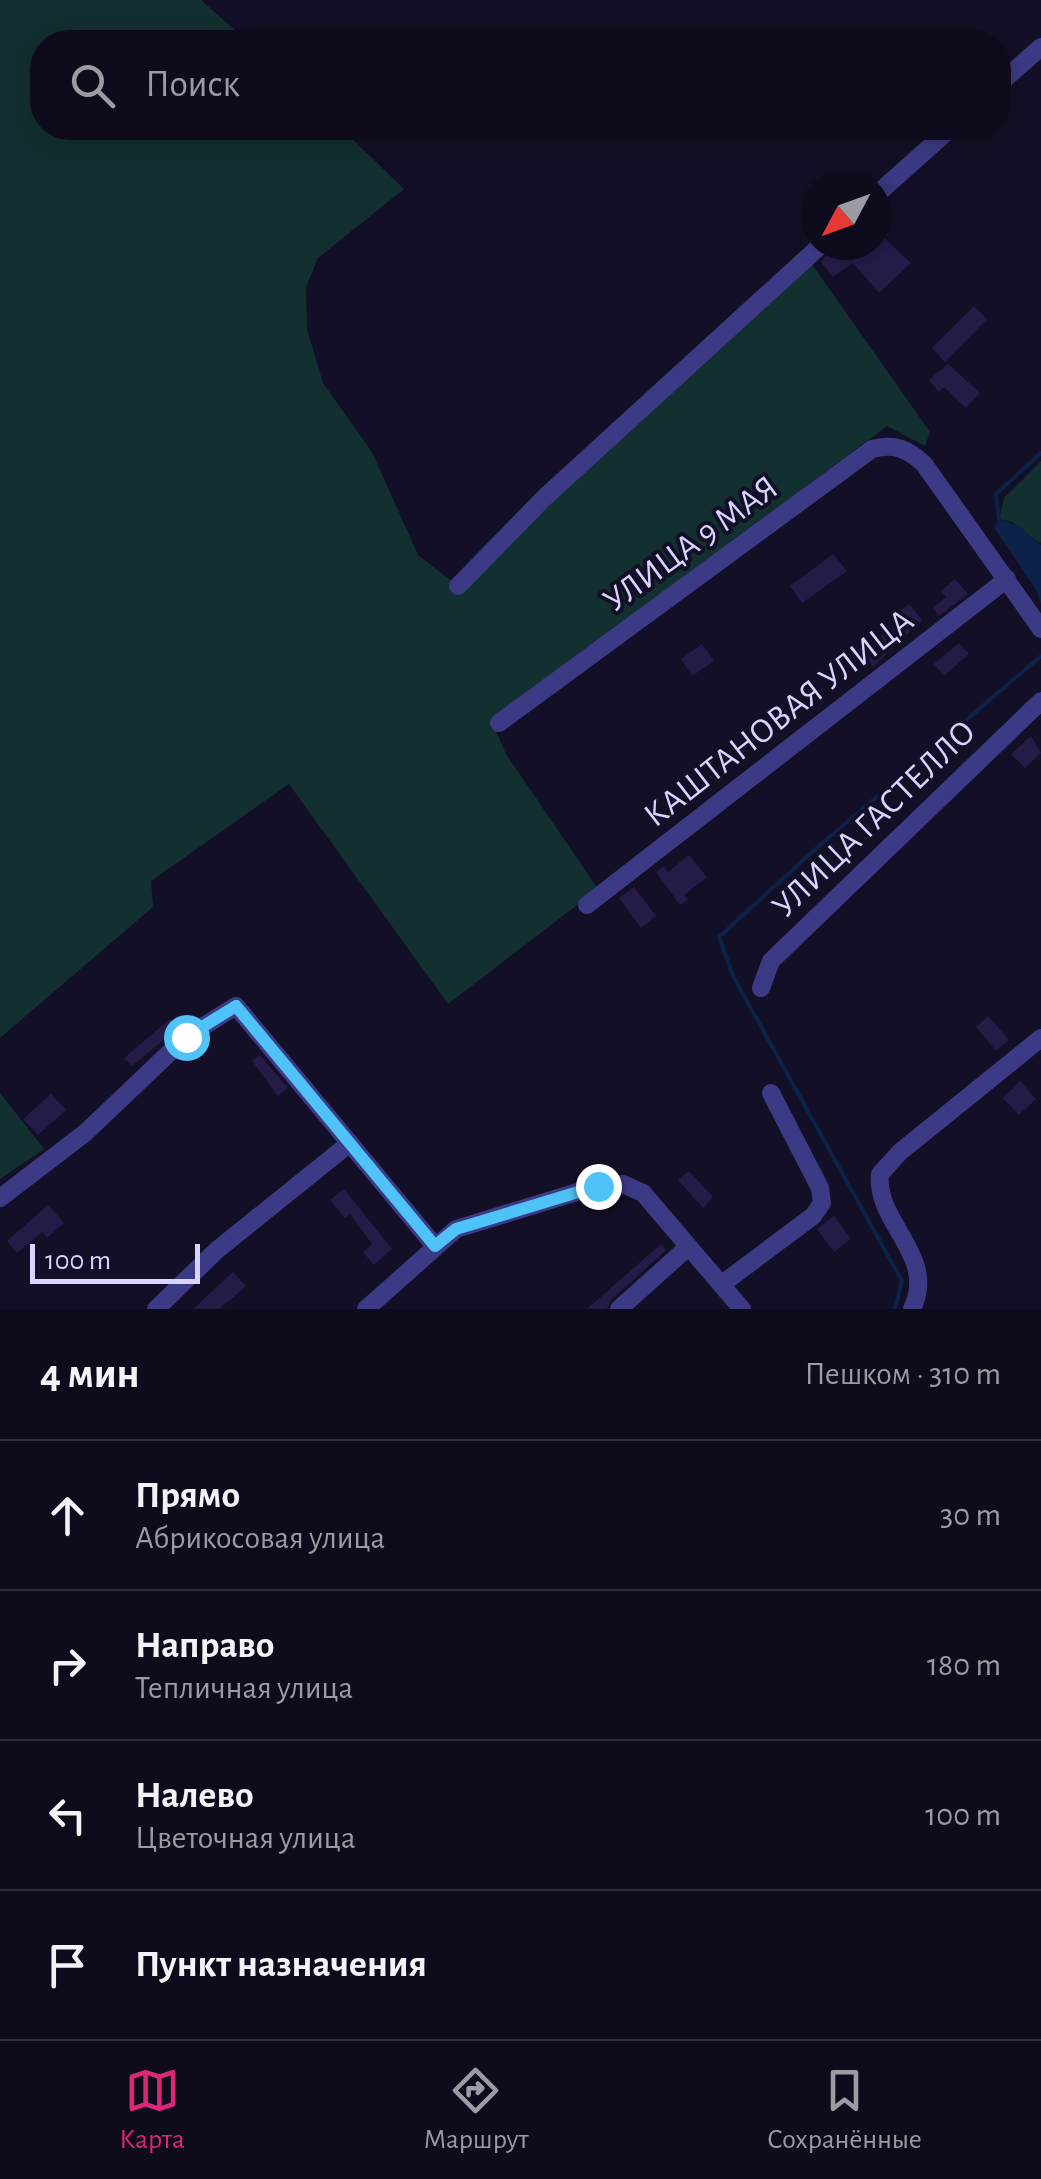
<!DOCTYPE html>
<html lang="ru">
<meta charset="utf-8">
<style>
body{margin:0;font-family:"Alegreya Sans",sans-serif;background:#1c1929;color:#f1f3f6}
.compass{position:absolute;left:801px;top:170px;width:90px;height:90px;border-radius:50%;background:#0e0b1c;box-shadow:0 5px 25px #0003;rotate:229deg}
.scale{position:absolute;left:30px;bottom:25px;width:170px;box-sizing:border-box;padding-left:10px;border:5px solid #d9d4ff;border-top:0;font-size:28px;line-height:35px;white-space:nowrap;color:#d9d4ff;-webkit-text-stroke:8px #130f26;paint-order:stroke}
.stop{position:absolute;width:30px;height:30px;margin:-22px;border:8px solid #4fc3f7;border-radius:50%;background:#fff}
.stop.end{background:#4fc3f7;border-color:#fff;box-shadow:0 2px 10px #0008}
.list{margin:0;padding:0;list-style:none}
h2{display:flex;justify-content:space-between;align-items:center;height:130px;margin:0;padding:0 40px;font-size:42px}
h2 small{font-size:32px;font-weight:400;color:#9b9ba3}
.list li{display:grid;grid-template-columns:65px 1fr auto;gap:30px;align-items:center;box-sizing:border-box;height:150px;padding:0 40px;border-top:2px solid #2e2b3b}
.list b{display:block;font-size:38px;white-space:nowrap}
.list p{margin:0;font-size:32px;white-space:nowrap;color:#9b9ba3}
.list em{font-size:32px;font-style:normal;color:#9b9ba3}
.icon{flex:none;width:55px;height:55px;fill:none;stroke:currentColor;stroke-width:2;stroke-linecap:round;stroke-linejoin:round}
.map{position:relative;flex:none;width:1041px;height:1309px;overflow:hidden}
.search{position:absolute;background:#0e0b1c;box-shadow:0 5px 25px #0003;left:30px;right:30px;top:30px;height:110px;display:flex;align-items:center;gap:25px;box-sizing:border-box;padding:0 35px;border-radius:40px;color:#9b9ba3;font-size:38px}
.sheet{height:730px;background:#0e0b1c}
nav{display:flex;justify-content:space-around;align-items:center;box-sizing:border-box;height:140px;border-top:2px solid #2e2b3b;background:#0e0b1c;font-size:28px;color:#9b9ba3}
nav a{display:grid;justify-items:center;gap:5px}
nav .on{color:#db2777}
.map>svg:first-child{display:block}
.green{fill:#12302f}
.water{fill:#0c2248}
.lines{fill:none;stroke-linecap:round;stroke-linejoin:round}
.stream{stroke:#0c2248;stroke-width:4}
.building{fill:#241b47}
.minor{stroke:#3d3a85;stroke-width:18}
.route{stroke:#4fc3f7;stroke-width:12}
.labels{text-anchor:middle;stroke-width:8;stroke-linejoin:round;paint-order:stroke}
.street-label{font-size:35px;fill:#d9d4ff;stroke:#130f26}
</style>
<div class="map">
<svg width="1041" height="1309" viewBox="0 0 1041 1309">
<rect width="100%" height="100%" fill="#130f26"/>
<!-- green -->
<g class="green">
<path d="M0,0H201L248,42H42V128H341L404,189L318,258L306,287L307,329L323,383L372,452L418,555L458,586L809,260L930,432L925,446L887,426L491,720L506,754L598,889L448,1004L289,784L151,881L153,907L0,1038Z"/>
<path d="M1041,461V542L1039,543L1012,522L999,519L1004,498Z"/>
<path d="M0,1093L44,1149L0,1179Z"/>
</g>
<!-- water -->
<path class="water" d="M999,519L1019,526L1041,545V605L1037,591L994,528Z"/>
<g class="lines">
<!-- stream -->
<g class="stream">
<path d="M999,519L996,494L1041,453"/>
<path d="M895,1309L902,1281L733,976L719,937L810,854L1041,656"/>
</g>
</g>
<!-- building -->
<g class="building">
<path d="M876,221L888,234L884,238L911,263L879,293L853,263L833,277L821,262L833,245H876Z"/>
<path d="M974,306L987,319L945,362L932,348Z"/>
<path d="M948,364L980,393L966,408L944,387L939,392L929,380Z"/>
<path d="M833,554L847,571L802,603L790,586Z"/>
<path d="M955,579L968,594L939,616L933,608L946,597L941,591Z"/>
<path d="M909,604L922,620L873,667L860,650L903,620L897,613Z"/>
<path d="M959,643L969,654L944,676L934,664Z"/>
<path d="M702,644L714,661L692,676L681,659Z"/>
<path d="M1031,736L1041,753L1025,768L1011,754Z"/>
<path d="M689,855L707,877L684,895L688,900L680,905L656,872L663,866L668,872Z"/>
<path d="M634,887L656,916L641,928L619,898Z"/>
<path d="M988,1016L1009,1040L996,1051L976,1027Z"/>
<path d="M170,1019L178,1028L132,1066L124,1058Z"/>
<path d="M260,1055L288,1088L278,1096L252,1061Z"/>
<path d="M1020,1081L1036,1099L1019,1115L1003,1098Z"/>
<path d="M51,1094L66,1110L38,1135L23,1119Z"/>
<path d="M689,1171L713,1197L703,1208L678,1180Z"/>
<path d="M344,1189L392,1249L374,1265L363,1252L372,1244L350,1214L345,1218L330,1200Z"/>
<path d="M48,1205L64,1223L47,1238L42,1232L17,1253L7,1241Z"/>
<path d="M834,1216L851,1239L834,1252L817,1229Z"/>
<path d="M661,1244L666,1250L611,1300L607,1309H587Z"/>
<path d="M233,1272L246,1286L236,1295L219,1309H193Z"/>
</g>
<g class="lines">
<!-- minor -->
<g class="minor">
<path d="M998,85L1041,47"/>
<path d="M876,195L951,128"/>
<path d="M458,586L544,498L821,245"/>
<path d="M499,723L872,449C894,443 908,449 924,464L1041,629"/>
<path d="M587,905L1007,579"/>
<path d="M761,988L771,961L1041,701"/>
<path d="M0,1198L85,1133L186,1037L236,1006L435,1246"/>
<path d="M722,1284L813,1216L822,1203L820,1188L771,1093"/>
<path d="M156,1309L217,1250L350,1143"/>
<path d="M366,1309L456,1229L597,1186L623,1184L643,1193L742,1309"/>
<path d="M619,1309L687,1248"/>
<path d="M912,1309C938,1255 875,1224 880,1174L900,1152L1041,1038"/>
</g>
</g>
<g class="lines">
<!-- route -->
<path class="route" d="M186,1037L236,1006L435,1246L456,1229L598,1186"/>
</g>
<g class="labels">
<!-- street labels -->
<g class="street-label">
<text transform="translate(690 543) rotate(-36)" y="12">УЛИЦА 9 МАЯ</text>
<text transform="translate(778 717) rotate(-38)" y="12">КАШТАНОВАЯ УЛИЦА</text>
<text transform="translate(873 818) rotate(-44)" y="12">УЛИЦА ГАСТЕЛЛО</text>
</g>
</g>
</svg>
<svg class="compass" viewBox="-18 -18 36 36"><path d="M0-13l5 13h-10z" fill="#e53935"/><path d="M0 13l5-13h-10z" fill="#9b9ba3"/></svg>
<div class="scale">100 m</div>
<div class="stop" style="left:186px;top:1037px"></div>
<div class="stop end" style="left:598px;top:1186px"></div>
<div class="search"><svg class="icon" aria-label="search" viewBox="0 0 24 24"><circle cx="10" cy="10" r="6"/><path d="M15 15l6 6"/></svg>Поиск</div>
</div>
<section class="sheet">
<h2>4 мин<small>Пешком · 310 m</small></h2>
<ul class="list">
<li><svg class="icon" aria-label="ahead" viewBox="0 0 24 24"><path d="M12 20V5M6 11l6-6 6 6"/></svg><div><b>Прямо</b><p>Абрикосовая улица</p></div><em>30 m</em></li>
<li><svg class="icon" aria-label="right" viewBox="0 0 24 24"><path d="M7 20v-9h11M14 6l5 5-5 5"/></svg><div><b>Направо</b><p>Тепличная улица</p></div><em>180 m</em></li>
<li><svg class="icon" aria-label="left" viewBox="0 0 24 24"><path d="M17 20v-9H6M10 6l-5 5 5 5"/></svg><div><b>Налево</b><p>Цветочная улица</p></div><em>100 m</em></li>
<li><svg class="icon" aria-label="arrive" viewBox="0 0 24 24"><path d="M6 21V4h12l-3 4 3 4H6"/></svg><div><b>Пункт назначения</b></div></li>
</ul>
</section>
<nav>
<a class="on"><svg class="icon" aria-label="map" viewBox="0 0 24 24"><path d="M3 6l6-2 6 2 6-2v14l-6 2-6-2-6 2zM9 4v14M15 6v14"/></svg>Карта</a>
<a><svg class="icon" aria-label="directions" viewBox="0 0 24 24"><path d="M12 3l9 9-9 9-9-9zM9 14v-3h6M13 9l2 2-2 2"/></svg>Маршрут</a>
<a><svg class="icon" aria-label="saved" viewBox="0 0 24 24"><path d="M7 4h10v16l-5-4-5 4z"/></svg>Сохранённые</a>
</nav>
